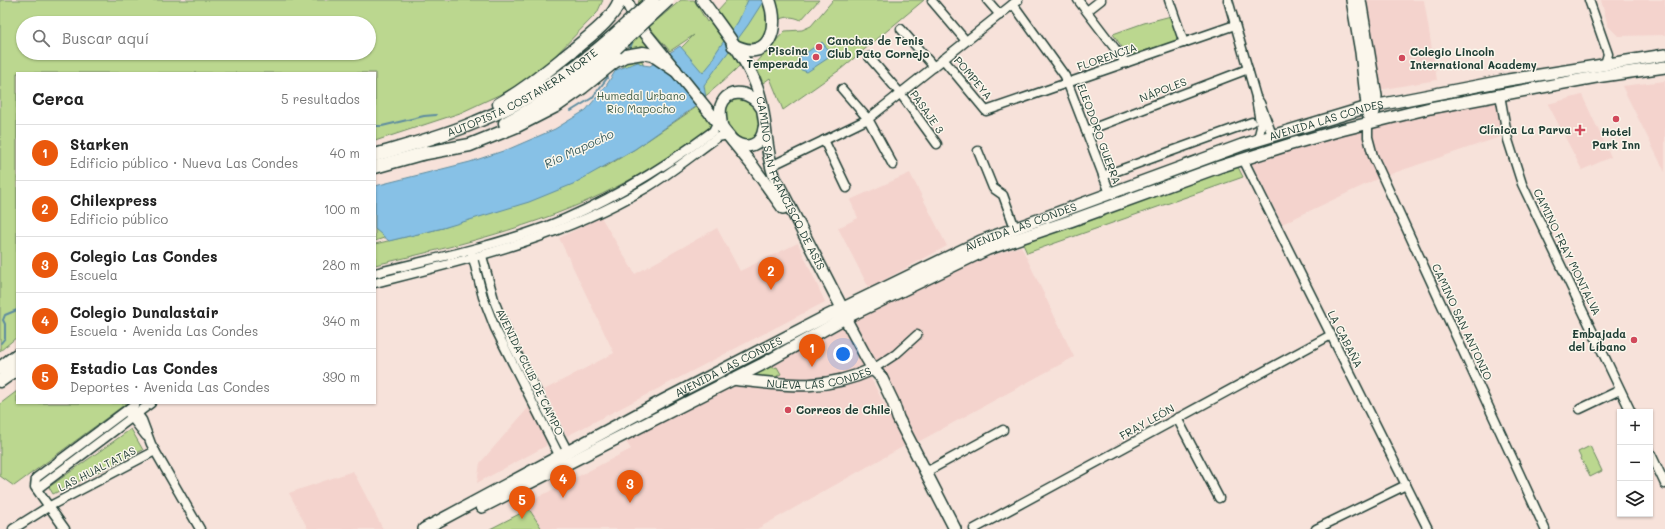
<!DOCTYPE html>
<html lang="es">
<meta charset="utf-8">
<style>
body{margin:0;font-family:Mali,sans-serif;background:#f6f6f6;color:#222}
.controls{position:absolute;right:12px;bottom:12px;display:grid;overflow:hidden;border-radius:0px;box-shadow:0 1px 3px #0004}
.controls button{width:36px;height:36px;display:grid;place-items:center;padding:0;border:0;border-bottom:1px solid #e0e0e0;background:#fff;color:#222;font:20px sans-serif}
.you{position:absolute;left:843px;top:354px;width:14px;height:14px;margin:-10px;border:3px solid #fff;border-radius:50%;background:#1a73e8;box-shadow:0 0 0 6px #1a73e833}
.badge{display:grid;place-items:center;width:26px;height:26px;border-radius:50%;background:#ea580c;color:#fff;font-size:13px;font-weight:700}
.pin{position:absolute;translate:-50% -33px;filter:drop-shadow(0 1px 2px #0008)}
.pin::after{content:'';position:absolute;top:21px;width:14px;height:12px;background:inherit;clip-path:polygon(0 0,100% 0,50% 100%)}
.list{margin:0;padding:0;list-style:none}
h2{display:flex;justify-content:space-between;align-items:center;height:52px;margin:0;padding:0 16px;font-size:17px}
h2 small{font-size:13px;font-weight:400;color:#767676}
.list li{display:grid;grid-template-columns:26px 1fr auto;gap:12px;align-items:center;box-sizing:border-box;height:56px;padding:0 16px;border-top:1px solid #e0e0e0}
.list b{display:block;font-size:15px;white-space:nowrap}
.list p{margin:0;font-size:13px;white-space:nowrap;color:#767676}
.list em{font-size:13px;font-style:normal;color:#767676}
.icon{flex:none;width:22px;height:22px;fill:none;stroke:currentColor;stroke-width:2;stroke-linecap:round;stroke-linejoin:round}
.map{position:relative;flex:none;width:1665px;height:529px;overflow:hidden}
.search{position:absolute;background:#fff;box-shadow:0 1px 3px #0004;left:16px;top:16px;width:360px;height:44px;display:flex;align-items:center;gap:10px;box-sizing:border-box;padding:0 14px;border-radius:22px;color:#767676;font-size:15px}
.panel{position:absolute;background:#fff;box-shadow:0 1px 3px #0004;left:16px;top:72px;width:360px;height:332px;border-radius:0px}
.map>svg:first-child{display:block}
.built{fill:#f4d3cd}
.green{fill:#bbd78f;stroke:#6d8a62;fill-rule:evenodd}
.water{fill:#87c1e6;stroke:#5d8c9f}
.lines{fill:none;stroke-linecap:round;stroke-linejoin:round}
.stream{stroke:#5d8c9f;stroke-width:2}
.minor-casing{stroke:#1f3d34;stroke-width:11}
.major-casing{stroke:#1f3d34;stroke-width:14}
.highway-casing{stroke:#1f3d34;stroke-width:15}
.minor{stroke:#fbf7ec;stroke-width:8}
.major{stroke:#fbf7ec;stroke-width:11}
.highway{stroke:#fbf7ec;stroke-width:12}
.highway-bridge-casing{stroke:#1f3d34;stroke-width:15;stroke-linecap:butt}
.highway-bridge{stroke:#fbf7ec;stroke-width:12}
.poi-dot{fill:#d1495b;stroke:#fbf7ec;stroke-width:1.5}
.labels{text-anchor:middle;stroke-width:3;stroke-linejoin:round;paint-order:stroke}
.poi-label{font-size:11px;font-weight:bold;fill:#1f3d34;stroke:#fbf7ec;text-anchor:start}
.street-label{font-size:11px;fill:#1f3d34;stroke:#fbf7ec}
.park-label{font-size:11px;fill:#3e5c46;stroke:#fbf7ec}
.water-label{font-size:12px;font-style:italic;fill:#395e60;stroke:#fbf7ec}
</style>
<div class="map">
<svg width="1665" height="529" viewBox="0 0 1665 529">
<rect width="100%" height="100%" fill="#f7e2da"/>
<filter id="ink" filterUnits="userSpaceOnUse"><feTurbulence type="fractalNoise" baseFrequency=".025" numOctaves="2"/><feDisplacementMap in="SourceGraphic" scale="8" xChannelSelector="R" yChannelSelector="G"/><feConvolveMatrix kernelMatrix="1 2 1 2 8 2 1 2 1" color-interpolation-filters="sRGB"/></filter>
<g filter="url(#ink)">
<!-- built -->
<g class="built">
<path d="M1363,0H1424L1437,80L1378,90Z"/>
<path d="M1601,0H1665V35L1618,36L1608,26Z"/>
<path d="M1665,81V172L1622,86Z"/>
<path d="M1582,95L1611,157L1582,170L1548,104Z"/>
<path d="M1498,101L1503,136L1379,178L1282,224L1250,160L1355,128Z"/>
<path d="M910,173L947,246L869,288L838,228L858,218L850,200Z"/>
<path d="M601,217L635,274L717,228L740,271L798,243L825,302L567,436L544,390L614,353L559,238Z"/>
<path d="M1021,246L1074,357L918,442L854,320L974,262Z"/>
<path d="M842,324L906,445L757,529H542L525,504L625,452L631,449L624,439Z"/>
<path d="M530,406L546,441V446L477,483L480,463Z"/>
<path d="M353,471L383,529H308L289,493Z"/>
</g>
<!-- green -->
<g class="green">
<path d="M0,0H603L597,13L548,63L516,87L460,113L375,141V73H17V337L0,351ZM23,23H369V53H23Z"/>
<path d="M639,0H652L644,31L643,40L650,50L641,58L644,67L649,70L676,53L694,35L670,51L649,27L681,0H694L707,22L727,0H819L801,20C793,16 785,16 777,21C769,27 757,46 750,55C733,73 714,90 694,105L390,236L375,241V190L477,164L565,127L593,107L620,74L628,52L622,53L629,48Z"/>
<path d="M833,0H924L841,69L783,110L770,78L763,83L755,63L785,31L802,30L811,26Z"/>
<path d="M1171,16L1179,40L1128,56L1113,34L1144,23Z"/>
<path d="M736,96L754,104C758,114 761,126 758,137L743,142C730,127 712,110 736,96Z"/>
<path d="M698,106L712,122V126C686,145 661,163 633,178C553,223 464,244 375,265V244L443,228L607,166L635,149Z"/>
<path d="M1237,165L1243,177L1027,253L1023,244Z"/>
<path d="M771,365L773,368L777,367L781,374L777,376L778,378L772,380L753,376L754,374Z"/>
<path d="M17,391V403H127L14,486L0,476V404Z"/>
<path d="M131,429L143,450L53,494L49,487Z"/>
<path d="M1590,446L1602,471L1590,477L1578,452Z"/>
<path d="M529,509L542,529H490Z"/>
</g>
<!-- water -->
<g class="water">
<path d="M748,0H764L748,25L704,85L706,99L635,149L573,184L529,202L443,228L389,241L375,229V186L470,162L509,149L555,129L586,110L606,86L616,70L638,62L643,65L650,66L680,46L703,73L712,62L715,54L721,45L738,22Z"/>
<path d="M822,42L833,55L807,72L796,68L798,58Z"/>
</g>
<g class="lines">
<!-- stream -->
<g class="stream">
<path d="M629,51L634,38"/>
<path d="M571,111L592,98L608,77"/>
<path d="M375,126H382L424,116L436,115"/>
<path d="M1,343L5,338V324L3,320L5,315L17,310"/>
</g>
<defs>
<g id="minor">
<path d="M987,0L1000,15"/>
<path d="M1078,0L1126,63"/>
<path d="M1169,0L1184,43"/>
<path d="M1228,0L1256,97L1260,103L1272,135"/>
<path d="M1589,0L1608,54L1605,64"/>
<path d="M932,1L966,41"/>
<path d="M1013,4L1065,76L1110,193"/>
<path d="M1087,11L1101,0"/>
<path d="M901,29L934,67"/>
<path d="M869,57L900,93L937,144"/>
<path d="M943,59L986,111L1235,25"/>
<path d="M842,89L868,119L893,165"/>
<path d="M1500,95L1508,140L1522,184L1631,412"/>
<path d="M1256,99L1261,127L1258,139"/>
<path d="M1368,122V137L1373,156L1545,529"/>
<path d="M1086,131L1248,69"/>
<path d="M824,140L847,188"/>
<path d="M978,151L993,188L1003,195L1015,228"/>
<path d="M1243,159L1428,529"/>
<path d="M771,166L868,119L1018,0"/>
<path d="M1103,176L1252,122"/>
<path d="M472,254L483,297L495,328L560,457"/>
<path d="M482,256L495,303L511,342L568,452"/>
<path d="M375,273C432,259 490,247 545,227C605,204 662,169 713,131L716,125V121"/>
<path d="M375,283C470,259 561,238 646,188C671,173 694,154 718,137L728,135"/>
<path d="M873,369L896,354L917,335"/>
<path d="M134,409L142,420L151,444L200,529"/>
<path d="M1580,409L1620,390"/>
<path d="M129,414L146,436"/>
<path d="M1177,418L1219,498"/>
<path d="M1650,452L1665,484"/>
<path d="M926,472L1003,430"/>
<path d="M37,489L151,403"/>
<path d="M13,529L48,507L155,451"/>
<path d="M65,529L35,487L36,478L136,403"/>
<path d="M974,529L1331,335"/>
<path d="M1316,529L1406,485"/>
</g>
<g id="major">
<path d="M626,0L638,24L752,165L783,208"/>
<path id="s1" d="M702,0C722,28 752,64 760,97C767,124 765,152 775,178L842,308L845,318L866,357L873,369L881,377L893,402L898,418L955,529"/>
<path d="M1352,0L1361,52L1368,114"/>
<path d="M1360,0L1376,96L1374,112"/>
<path d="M722,128C721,121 719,113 721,106C728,85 753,93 761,107"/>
<path d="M733,141C747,151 762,145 764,128"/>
<path id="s2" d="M732,379C784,385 824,392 873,369"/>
<path d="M482,507L761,365L845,318L988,249L1073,220L1219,167L1288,145L1341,130L1430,108L1596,77L1665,67"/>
<path id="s3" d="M424,529L664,400L829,315L981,241L1242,145L1368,107L1508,80L1665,55"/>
</g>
<g id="highway">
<path d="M733,45C769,64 780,28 769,0"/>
<path d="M499,104C526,89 548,70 572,51C589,36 611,22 620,0"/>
<path d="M505,123C545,103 582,78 616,48"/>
<path d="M421,154L470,145L517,126L556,106L583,87L614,62L625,56L643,53L653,55L675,70"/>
<path id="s4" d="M375,155C409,145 444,136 476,122C526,102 570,74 610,39"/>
<path d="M375,167L428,152"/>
<path d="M0,368L17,355"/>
<path d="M0,381L17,369"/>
</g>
</defs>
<!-- minor casing -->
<use href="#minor" class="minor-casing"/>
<!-- major casing -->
<use href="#major" class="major-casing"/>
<!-- highway casing -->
<use href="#highway" class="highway-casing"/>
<!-- minor -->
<use href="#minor" class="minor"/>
<!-- major -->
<use href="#major" class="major"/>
<!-- highway -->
<use href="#highway" class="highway"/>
<defs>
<g id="highway-bridge">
<path d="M610,39L653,0"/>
<path d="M616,48L668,0"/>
</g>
</defs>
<!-- highway-bridge casing -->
<use href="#highway-bridge" class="highway-bridge-casing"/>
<!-- highway-bridge -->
<use href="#highway-bridge" class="highway-bridge"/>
</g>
</g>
<!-- markers -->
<g class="poi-dot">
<circle cx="819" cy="47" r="4"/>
<circle cx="816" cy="57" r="4"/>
<circle cx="1402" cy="58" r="4"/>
<circle cx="1616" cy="119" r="4"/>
<path d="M1578 124h4v4h4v4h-4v4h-4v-4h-4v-4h4z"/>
<circle cx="1634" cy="340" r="4"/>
<circle cx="788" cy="410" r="4"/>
</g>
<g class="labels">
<!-- poi labels -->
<g class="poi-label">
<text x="827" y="45">Canchas de Tenis<tspan x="827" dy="13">Club Pato Cornejo</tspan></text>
<text x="808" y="55" text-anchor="end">Piscina<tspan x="808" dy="13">Temperada</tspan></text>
<text x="1410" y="56">Colegio Lincoln<tspan x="1410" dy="13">International Academy</tspan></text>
<text x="1571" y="134" text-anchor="end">Clínica La Parva</text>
<text x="1616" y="136" text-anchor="middle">Hotel<tspan x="1616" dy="13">Park Inn</tspan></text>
<text x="1626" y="338" text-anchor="end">Embajada<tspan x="1626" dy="13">del Líbano</tspan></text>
<text x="796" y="414">Correos de Chile</text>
</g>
<!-- street labels -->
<g class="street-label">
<text transform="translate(1107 57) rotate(-19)" y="4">FLORENCIA</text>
<text transform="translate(973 78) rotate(50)" y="4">POMPEYA</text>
<text transform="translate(1163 90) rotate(-21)" y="4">NÁPOLES</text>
<text dy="4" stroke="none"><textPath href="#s4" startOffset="161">AUTOPISTA COSTANERA NORTE</textPath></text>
<text transform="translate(927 112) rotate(55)" y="4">PASAJE 3</text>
<text dy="4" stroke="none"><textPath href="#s3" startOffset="993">AVENIDA LAS CONDES</textPath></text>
<text transform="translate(1099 134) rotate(70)" y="4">ELEODORO GUERRA</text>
<text dy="4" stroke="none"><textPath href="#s1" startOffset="206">CAMINO SAN FRANCISCO DE ASÍS</textPath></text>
<text dy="4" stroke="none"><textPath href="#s3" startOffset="669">AVENIDA LAS CONDES</textPath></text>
<text transform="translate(1567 252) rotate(64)" y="4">CAMINO FRAY MONTALVA</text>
<text transform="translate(1462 322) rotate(65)" y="4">CAMINO SAN ANTONIO</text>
<text transform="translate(1345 339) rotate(63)" y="4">LA CABAÑA</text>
<text dy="4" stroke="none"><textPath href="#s3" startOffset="345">AVENIDA LAS CONDES</textPath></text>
<text transform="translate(530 372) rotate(64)" y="4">AVENIDA CLUB DE CAMPO</text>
<text dy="4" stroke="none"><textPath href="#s2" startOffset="88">NUEVA LAS CONDES</textPath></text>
<text transform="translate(1147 422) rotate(-29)" y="4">FRAY LEÓN</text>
<text transform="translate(97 469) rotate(-27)" y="4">LAS HUALTATAS</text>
</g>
<!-- park labels -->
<g class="park-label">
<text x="641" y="100">Humedal Urbano<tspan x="641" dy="13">Río Mapocho</tspan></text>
</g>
<!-- water labels -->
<g class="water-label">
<text transform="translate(579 149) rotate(-25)" y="4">Río Mapocho</text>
</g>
</g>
</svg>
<div class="controls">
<button>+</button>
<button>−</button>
<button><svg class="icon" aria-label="layers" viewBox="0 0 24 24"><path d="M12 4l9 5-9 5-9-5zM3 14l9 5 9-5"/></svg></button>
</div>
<div class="you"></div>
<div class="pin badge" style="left:812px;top:367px">1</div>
<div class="pin badge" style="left:771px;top:290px">2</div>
<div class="pin badge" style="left:630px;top:503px">3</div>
<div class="pin badge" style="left:563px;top:498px">4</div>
<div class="pin badge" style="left:522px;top:519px">5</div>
<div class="search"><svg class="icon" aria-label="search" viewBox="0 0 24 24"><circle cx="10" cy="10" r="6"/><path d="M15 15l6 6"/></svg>Buscar aquí</div>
<section class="panel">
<h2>Cerca<small>5 resultados</small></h2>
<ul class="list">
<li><span class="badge">1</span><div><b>Starken</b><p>Edificio público · Nueva Las Condes</p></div><em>40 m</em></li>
<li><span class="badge">2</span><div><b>Chilexpress</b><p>Edificio público</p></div><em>100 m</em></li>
<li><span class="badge">3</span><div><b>Colegio Las Condes</b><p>Escuela</p></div><em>280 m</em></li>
<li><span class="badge">4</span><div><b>Colegio Dunalastair</b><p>Escuela · Avenida Las Condes</p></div><em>340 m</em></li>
<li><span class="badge">5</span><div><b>Estadio Las Condes</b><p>Deportes · Avenida Las Condes</p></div><em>390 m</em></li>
</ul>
</section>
</div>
